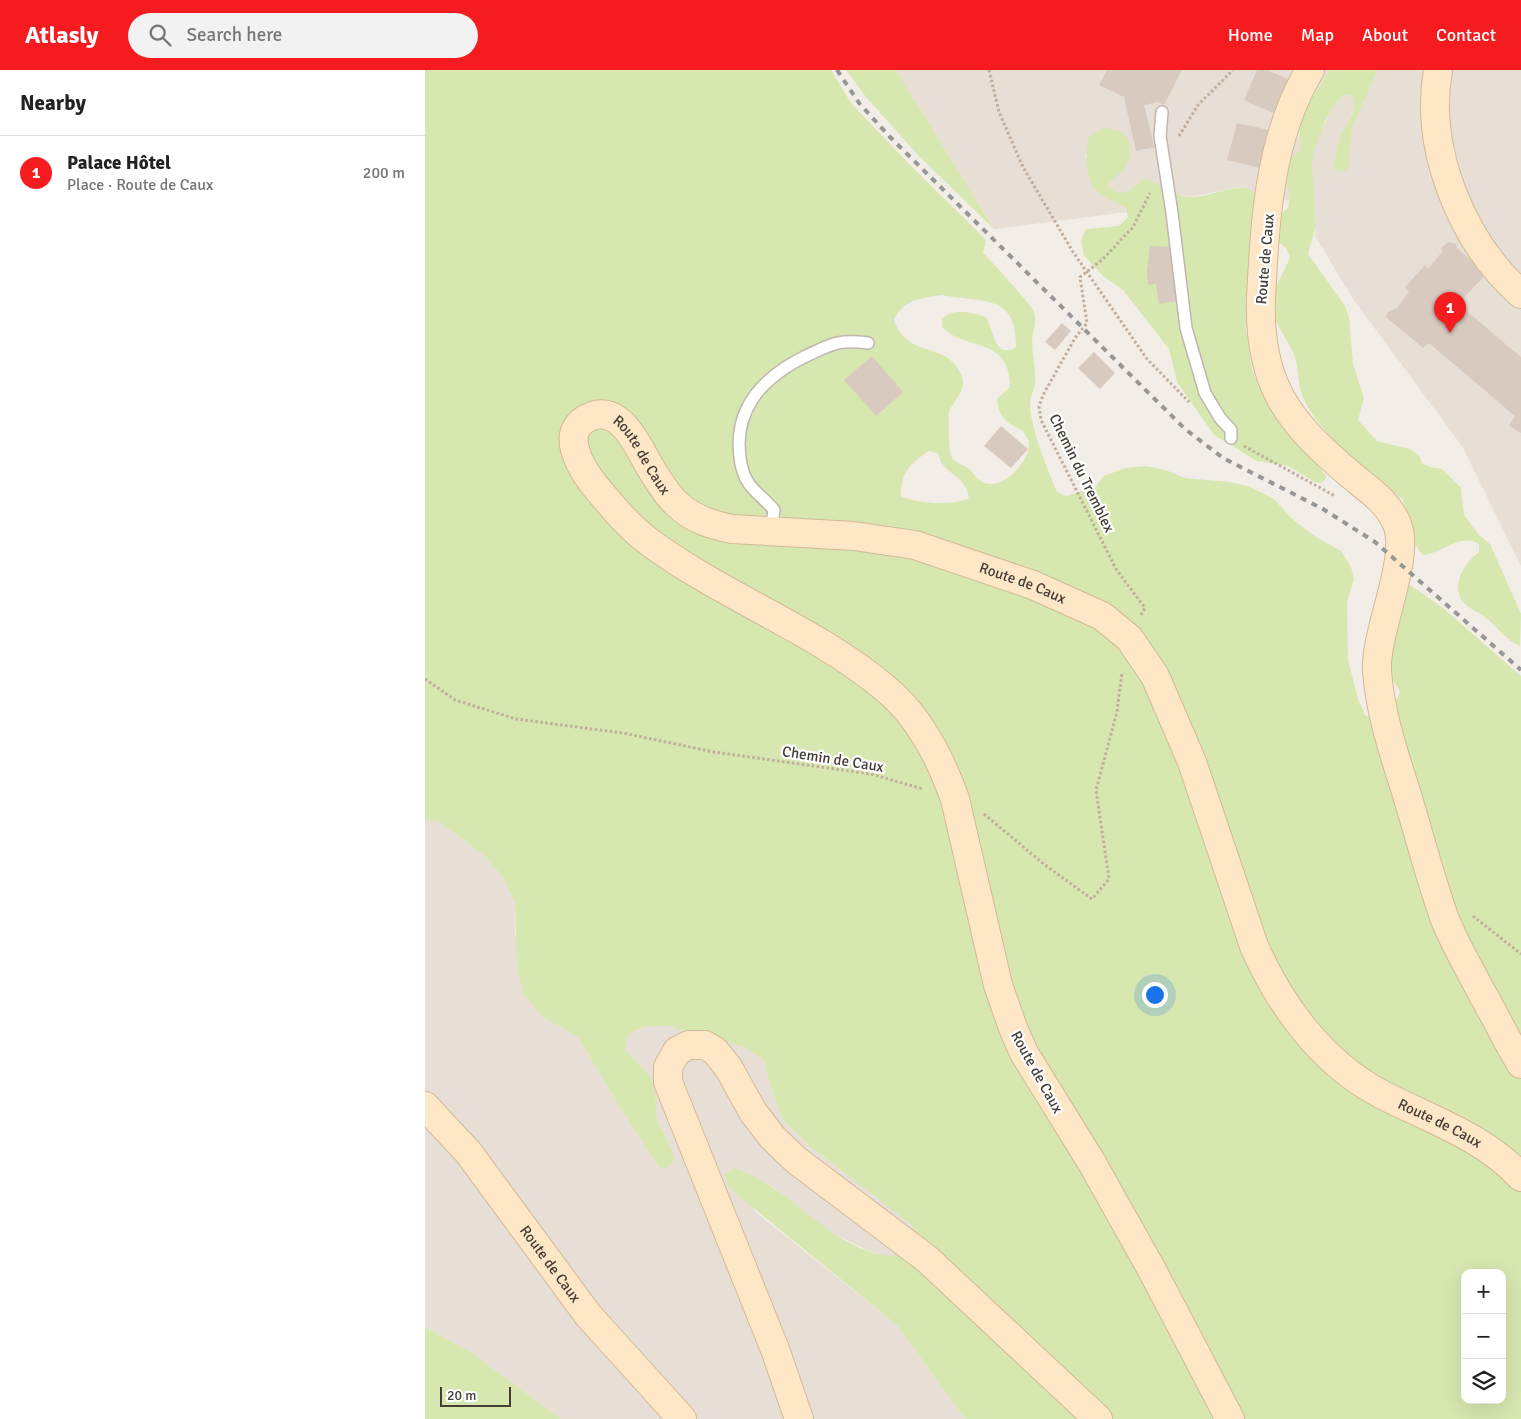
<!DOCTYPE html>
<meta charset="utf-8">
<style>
body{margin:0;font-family:Signika,sans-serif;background:#f2f2f2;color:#222}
.controls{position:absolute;right:15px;bottom:15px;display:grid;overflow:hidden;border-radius:10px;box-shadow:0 5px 20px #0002}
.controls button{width:45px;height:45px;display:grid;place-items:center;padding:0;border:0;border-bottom:1px solid #e0e0e0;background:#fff;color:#222;font:25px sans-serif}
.scale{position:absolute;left:15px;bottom:12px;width:71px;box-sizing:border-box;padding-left:5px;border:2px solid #463d36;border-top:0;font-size:14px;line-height:18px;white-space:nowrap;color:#463d36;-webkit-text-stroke:4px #fff;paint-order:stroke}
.you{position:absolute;left:729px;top:924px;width:18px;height:18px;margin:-12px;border:4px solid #fff;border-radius:50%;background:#1a73e8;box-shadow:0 0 0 8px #1a73e833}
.badge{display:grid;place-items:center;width:32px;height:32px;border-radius:50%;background:#f61b1f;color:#fff;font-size:16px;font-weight:700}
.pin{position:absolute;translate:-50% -41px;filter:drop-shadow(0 1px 2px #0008)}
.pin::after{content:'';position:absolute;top:26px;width:18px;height:15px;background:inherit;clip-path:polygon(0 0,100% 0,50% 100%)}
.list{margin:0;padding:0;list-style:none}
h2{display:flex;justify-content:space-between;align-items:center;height:65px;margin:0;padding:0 20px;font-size:21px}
h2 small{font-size:16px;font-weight:400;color:#767676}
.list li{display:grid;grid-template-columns:32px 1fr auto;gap:15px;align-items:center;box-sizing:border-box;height:75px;padding:0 20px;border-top:1px solid #e0e0e0}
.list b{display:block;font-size:19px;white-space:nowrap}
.list p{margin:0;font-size:16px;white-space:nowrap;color:#767676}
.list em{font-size:16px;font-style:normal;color:#767676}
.icon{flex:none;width:28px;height:28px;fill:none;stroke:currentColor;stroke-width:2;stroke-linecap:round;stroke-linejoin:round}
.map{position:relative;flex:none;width:1096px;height:1349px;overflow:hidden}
header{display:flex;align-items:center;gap:30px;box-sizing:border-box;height:70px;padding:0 25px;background:#f61b1f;color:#fff}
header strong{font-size:24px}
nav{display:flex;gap:28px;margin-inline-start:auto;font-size:18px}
.search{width:350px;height:45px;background:#f2f2f2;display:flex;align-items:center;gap:12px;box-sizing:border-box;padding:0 18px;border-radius:28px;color:#767676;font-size:19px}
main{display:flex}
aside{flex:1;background:#fff}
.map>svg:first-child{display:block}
.residential{fill:#e7ded5}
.green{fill:#d7e7b0;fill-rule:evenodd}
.building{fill:#d8cabf}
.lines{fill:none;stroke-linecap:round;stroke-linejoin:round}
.lane-casing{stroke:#c1b6ad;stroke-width:14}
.secondary-casing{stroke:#d2b998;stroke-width:30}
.path{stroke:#c0ad9b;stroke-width:3;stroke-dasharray:2.5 2.5;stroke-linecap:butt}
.lane{stroke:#fff;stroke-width:11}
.secondary{stroke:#fee7c6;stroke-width:28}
.rail{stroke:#969696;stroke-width:4;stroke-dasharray:6 6;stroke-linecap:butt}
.labels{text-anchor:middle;stroke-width:4.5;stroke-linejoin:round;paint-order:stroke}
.street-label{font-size:15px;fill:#463d36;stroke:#fff}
</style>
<header>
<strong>Atlasly</strong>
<div class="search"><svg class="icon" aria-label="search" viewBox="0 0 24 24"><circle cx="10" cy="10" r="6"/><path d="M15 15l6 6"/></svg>Search here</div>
<nav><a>Home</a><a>Map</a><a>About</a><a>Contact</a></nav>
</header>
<main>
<aside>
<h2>Nearby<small></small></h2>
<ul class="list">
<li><span class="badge">1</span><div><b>Palace Hôtel</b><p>Place · Route de Caux</p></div><em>200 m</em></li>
</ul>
</aside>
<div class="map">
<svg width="1096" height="1349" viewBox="0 0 1096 1349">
<rect width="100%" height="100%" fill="#f3ede7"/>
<!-- residential -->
<g class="residential">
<path d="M471,0H904L882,36L873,64L875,79L870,86L864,131L841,126L832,127L816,117L764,127L714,114L704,122L694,124L687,120L683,114L690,107L660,84L670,119L701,138L702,142L569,159Z"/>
<path d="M953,0H1096V496L1037,376L928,229L890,166L891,156L887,94L891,71L910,33L918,25H926L929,30V38L923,52L924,97L927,58Z"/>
<path d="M0,749L13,751L59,785L77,806L90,833V864L118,947L153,967L194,1036L234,1097L247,1080L232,1050L230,1021L199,980L202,964L221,956H245L265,964L294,969L322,979L340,991L345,1015L358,1050L386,1077L488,1156V1169L472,1186H461L442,1180L407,1163L344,1114L328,1140L472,1255L540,1349H136L47,1283L0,1257Z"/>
</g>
<!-- green -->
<g class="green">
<path d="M0,0H406L426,33L487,97L561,170L558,183C564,188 605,234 608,240C613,250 608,260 607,270C607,284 611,298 610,312C610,319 605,327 605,334C605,357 623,400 632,422L641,426L670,417L679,406L700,398L721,396L741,400L759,408L805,412L825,417L849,429L866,448L891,467L916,481L926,497L929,509L922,531L923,590L933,629L940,645L951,650L968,637L975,622L966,607L962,590L982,513L1018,538L1096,606V1349H540L472,1255L304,1118L300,1104L310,1098C321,1103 334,1108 344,1115C384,1140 421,1186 472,1186L488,1169V1156L386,1077L358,1050L345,1015L340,991L322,979L294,969L265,964L245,956H221L203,964L200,980L226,1007L230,1021L232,1050L247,1080L249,1090L243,1098L234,1097L194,1036L153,967L118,947L99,925L92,896L90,833L77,806L59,785L13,751L0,749ZM517,225C555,233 592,222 591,277L586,280H577L571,273L562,248C548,242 528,237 517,249V257C540,282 585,265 585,317L572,329C573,347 583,354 598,361C600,365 604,370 604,374C604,391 581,416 564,414C553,413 550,404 543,398C538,394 530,393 527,388C524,383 523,347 524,342C529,329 543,320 536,304C520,270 483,290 469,250C478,229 497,228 517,225ZM504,381L513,383C517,406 541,403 544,428C528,436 492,434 476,426C476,401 485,394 504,381ZM1040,1203H1077V1330H1040Z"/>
<path d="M421,0H471L569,159L494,86L441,27Z"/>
<path d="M904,0H953L927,58L924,97L919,101L913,102L909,96C910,86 912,77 915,68C919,54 936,39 926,25H918L911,33L900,51L889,82L887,94L891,156L883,184L920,236L924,247L928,294L939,328L933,350L952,371L985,379L994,385L997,393L1005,397L1017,399L1036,418L1039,445L1054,465L1065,474L1096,544L1095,576C1080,570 1072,556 1060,547C1054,542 1046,540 1040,534C1024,518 1039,493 1054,482V474C1035,462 1016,484 998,485C985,472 981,449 978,430C947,404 889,361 876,322C872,309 874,295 868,282C860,265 845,249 848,229C850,214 860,201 865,187L861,178L851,170L849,149L863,138L865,124L858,98L860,90L870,86L875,79C871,42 888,31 904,0Z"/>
<path d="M679,58L696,61L704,71L705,86L700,98L683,114C692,130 708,122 717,109C734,111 746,125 763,127C780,129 811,113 824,119C828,120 832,126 834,130L821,260L827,299L831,309L839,314L855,352L873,376L885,386L901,406L900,410L895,413L890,412L863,396L832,391L789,365L752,312L744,279L698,220L678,206L659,185L656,170L661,159L694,156L703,147L701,138C692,133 678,127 671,120C659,107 661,82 664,67Z"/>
<path d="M0,1257L47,1283L136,1349H0Z"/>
</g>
<!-- building -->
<g class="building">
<path d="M682,0H757L739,35L733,32L719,35L729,77L711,81L699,27L674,15Z"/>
<path d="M832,0H842L863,9L848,43L819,30Z"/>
<path d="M812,53L844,60L835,98L802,90Z"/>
<path d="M1024,172L1031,174L1032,178L1061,204L1033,234L1096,287V363L1084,356L1090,346L1004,273L998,278L961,247L963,242L972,238L984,222L980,217L1000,195L1003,199L1017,182V177Z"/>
<path d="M725,176L749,177L748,203L754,231L734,234L731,214L723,215L722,202Z"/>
<path d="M637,253L646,261L630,280L620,272Z"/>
<path d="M669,282L690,303L675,319L653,298Z"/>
<path d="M447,286L478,322L451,346L419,310Z"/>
<path d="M576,356L603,379L586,398L559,376Z"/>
</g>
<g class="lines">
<defs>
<g id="lane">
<path d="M737,42L735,66L747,143L761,258L780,323L795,348L806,360V368"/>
<path d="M346,461L349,440C335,423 321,419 316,394C306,341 336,308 381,286C407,274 414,269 443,273"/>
</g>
<g id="secondary">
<path d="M885,0C844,68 840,151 836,228C833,314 863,352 926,405C944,420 963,432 972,454C986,489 950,560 952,601C955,643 969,684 982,725C994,765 1005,807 1019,847C1029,873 1044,898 1057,923C1070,946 1082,971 1096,994"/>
<path d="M1013,0C999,79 1037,172 1096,224"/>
<path id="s1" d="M0,1036L43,1082L163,1245L257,1349"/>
<path d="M374,1349L351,1282L243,1012V997L252,981L264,975H280L290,981L303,997L328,1042L348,1068L371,1090L502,1189L673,1349"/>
<path id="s2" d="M805,1349L727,1200L667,1093L599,983L588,958L573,915L530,729C516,690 494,646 461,619C390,559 298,527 223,471C203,456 186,435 170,416C155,397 132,359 167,346C197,336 213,377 225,397C233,410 241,424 252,434C267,449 287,455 307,459L429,466L490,475L608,515L677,546L704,568L730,606L767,692L829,876C855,935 897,993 956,1024C1004,1049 1058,1066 1096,1107"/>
</g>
</defs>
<!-- lane casing -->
<use href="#lane" class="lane-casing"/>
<!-- secondary casing -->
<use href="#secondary" class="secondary-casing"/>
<!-- path -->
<g class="path">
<path d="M564,0L574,42L598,97L648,182L722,289L764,332"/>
<path d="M754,66L773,35L808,0"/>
<path d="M819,376L910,426"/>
<path d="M716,545L720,538L691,499L616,350L614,337L618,325L650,268L662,253L655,207L678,189L708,157L725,123"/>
<path d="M0,609L30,630L91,649L198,663L289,682L446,704L498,719"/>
<path d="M559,744L620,795L667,829L684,809L671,720L692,642L697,602"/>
<path d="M1048,846L1096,884"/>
</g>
<!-- lane -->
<use href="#lane" class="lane"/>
<!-- secondary -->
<use href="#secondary" class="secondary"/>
<!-- rail -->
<path class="rail" d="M412,0L434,33L464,66L760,359L798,388L898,439L950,472L1096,600"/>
</g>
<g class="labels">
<!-- street labels -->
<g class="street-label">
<text transform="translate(840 189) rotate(-85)" y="5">Route de Caux</text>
<text dy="5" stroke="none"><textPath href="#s2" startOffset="1326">Route de Caux</textPath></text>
<text transform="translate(657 403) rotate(64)" y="5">Chemin du Tremblex</text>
<text dy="5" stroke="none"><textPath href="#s2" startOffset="1746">Route de Caux</textPath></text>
<text transform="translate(408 689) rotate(9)" y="5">Chemin de Caux</text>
<text transform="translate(612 1002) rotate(61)" y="5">Route de Caux</text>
<text dy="5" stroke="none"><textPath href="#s2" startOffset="2465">Route de Caux</textPath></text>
<text dy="5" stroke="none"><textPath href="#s1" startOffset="202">Route de Caux</textPath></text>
</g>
</g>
</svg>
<div class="controls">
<button>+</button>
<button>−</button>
<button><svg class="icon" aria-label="layers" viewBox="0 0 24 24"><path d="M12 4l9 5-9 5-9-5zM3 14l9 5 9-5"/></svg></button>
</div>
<div class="scale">20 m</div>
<div class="you"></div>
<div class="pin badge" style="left:1025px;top:263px">1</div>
</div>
</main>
